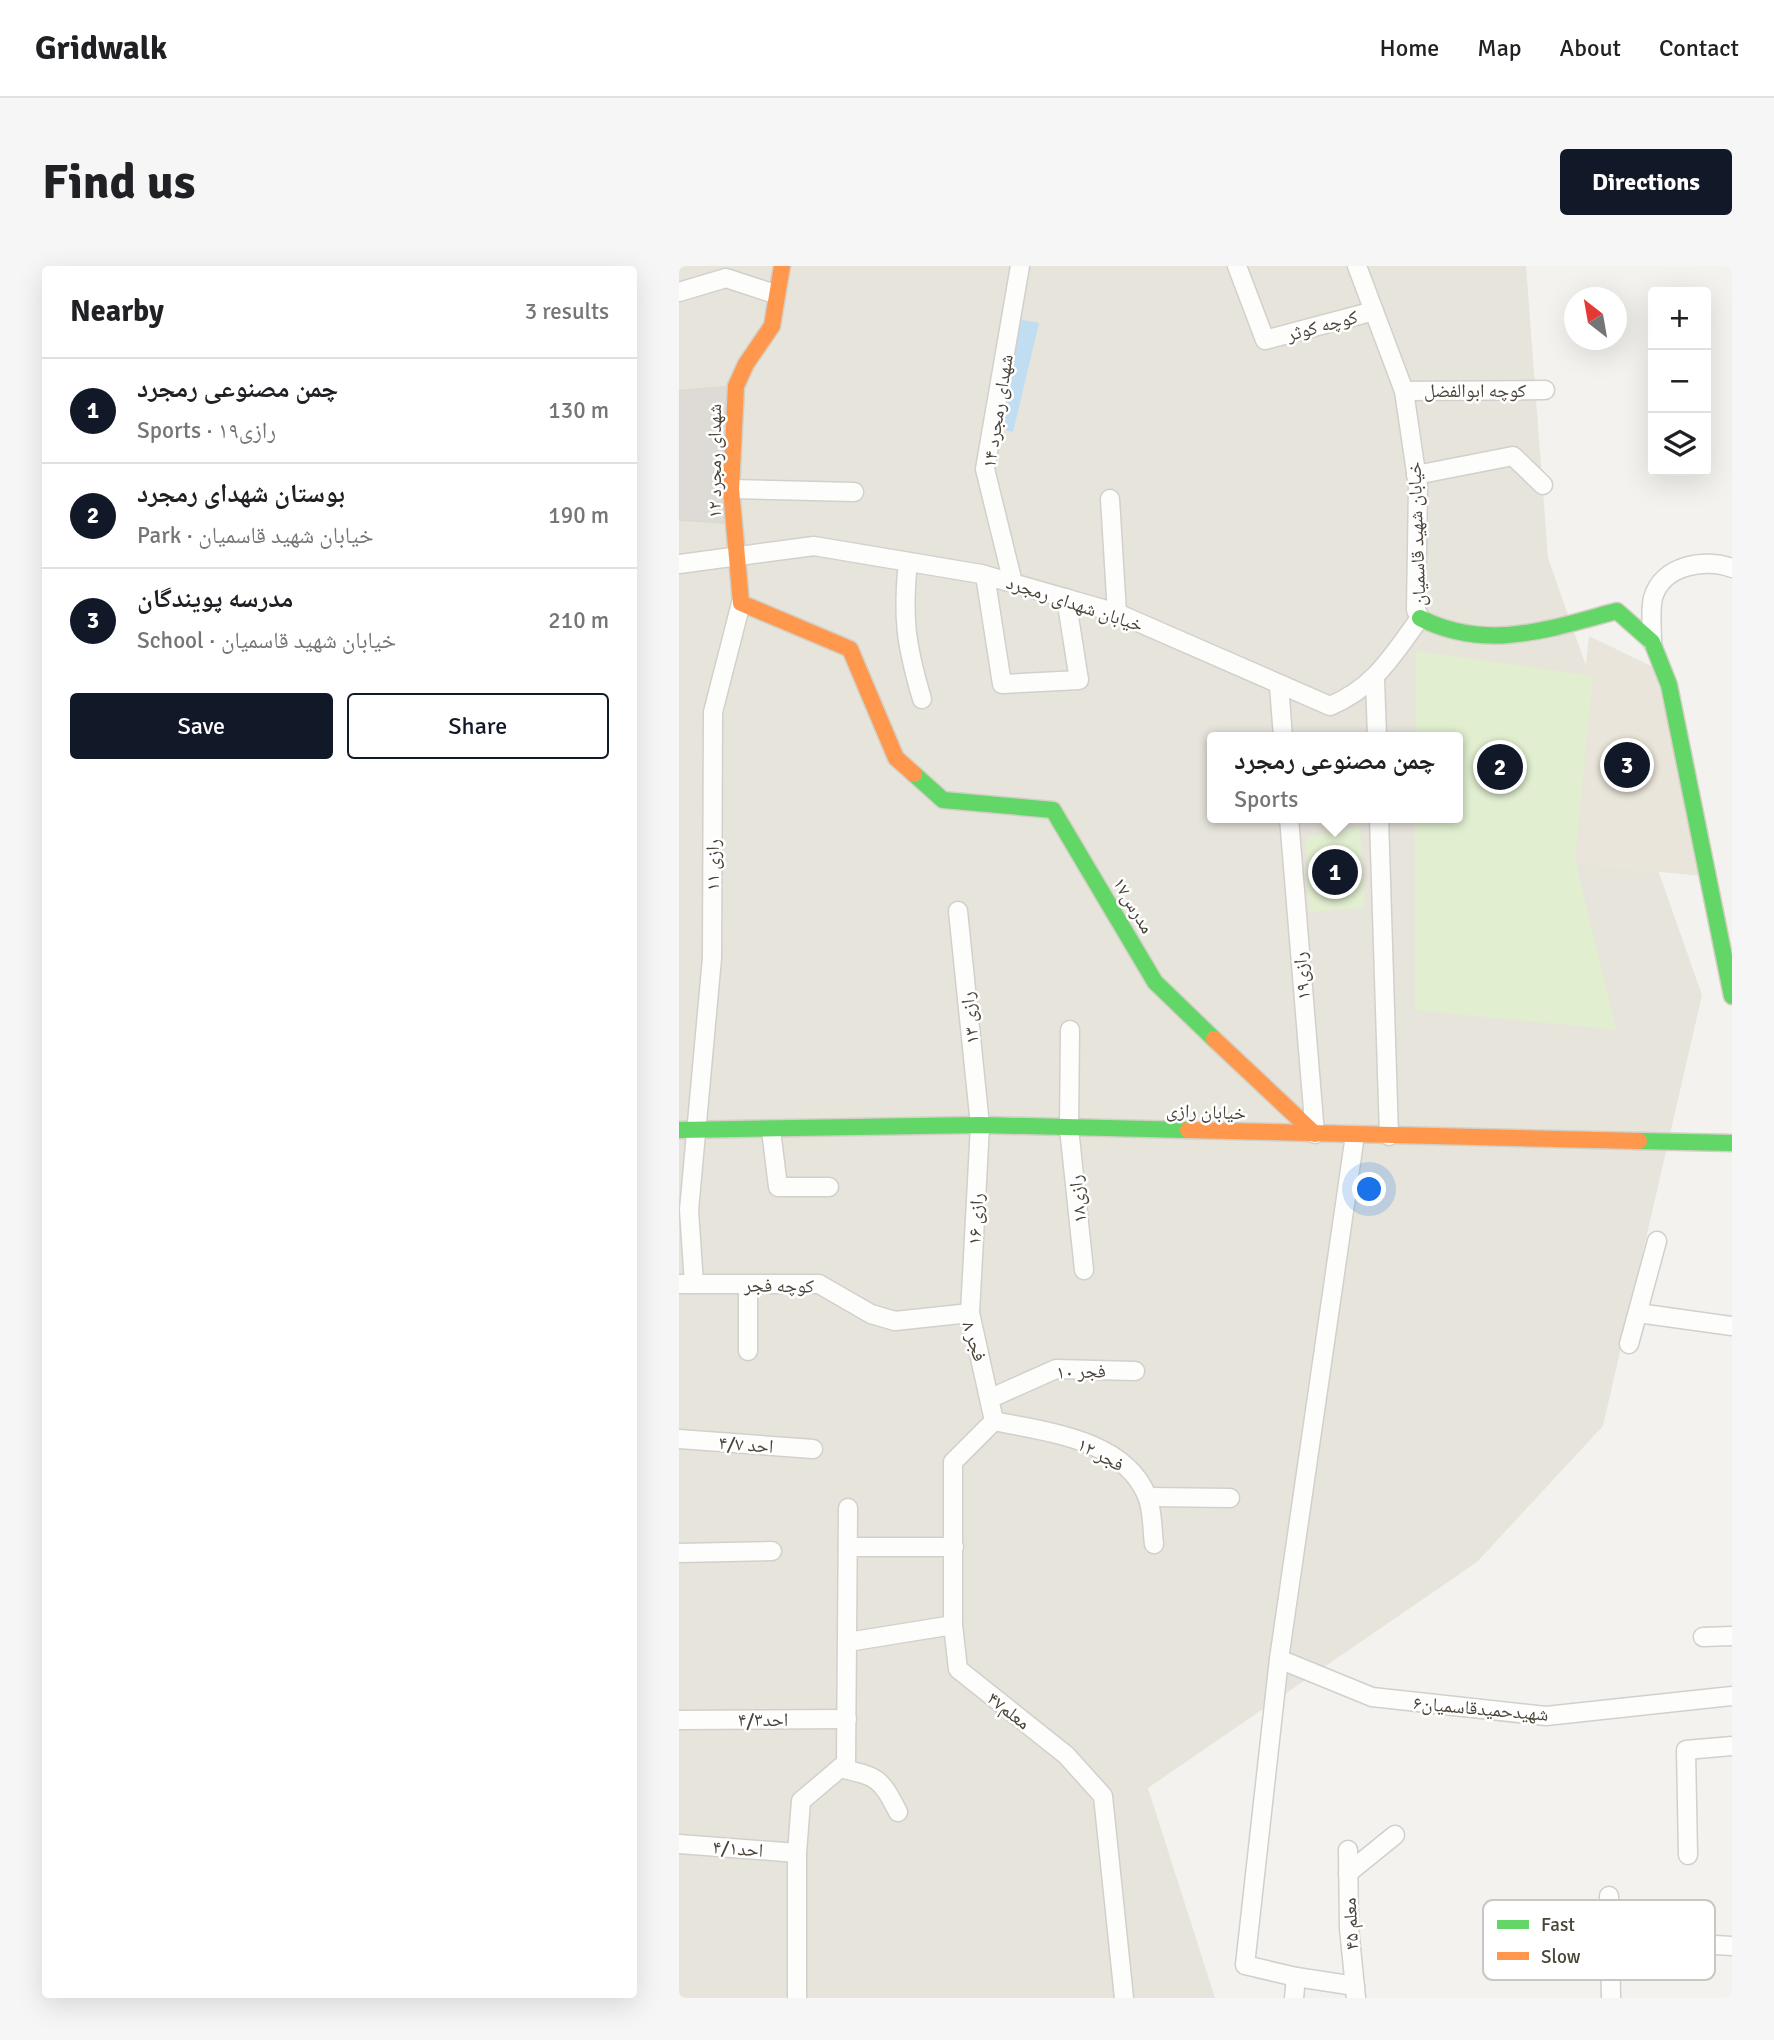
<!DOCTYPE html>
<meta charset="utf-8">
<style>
body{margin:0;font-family:Signika,"Noto Naskh Arabic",sans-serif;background:#f6f6f6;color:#202124}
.controls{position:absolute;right:21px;top:21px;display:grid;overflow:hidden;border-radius:7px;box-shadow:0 7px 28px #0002}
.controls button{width:63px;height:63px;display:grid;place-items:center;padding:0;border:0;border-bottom:2px solid #e0e0e0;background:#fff;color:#202124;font:35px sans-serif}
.compass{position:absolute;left:885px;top:21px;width:63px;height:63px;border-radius:50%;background:#fff;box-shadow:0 7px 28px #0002;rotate:329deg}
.you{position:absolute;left:691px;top:924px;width:24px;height:24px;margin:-18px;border:5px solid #fff;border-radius:50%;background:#1a73e8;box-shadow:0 0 0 10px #1a73e833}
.badge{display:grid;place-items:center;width:46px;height:46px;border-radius:50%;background:#111827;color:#fff;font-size:23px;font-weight:700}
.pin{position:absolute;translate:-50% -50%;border:4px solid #fff;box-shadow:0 2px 7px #0006}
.popup{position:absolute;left:528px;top:466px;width:256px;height:91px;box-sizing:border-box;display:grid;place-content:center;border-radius:7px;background:#fff;filter:drop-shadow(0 2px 5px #0005);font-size:23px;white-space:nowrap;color:#757577}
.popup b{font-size:26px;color:#202124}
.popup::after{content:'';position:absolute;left:50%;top:100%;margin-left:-14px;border:14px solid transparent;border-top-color:#fff}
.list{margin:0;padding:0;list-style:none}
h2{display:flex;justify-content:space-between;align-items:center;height:91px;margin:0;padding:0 28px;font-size:30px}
h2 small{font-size:23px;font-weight:400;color:#757577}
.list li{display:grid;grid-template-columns:46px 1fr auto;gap:21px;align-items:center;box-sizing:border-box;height:105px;padding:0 28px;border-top:2px solid #e0e0e0}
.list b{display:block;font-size:26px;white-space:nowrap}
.list p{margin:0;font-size:23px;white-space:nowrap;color:#757577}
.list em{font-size:23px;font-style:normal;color:#757577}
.actions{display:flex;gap:14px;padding:21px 28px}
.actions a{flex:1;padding:16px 0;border:2px solid #111827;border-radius:7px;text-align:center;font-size:24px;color:#111827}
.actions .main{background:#111827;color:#fff}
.icon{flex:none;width:38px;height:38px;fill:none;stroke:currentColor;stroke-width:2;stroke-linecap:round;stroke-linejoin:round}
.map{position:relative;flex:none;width:1053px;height:1732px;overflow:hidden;border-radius:7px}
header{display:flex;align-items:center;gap:42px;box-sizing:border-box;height:98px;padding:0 35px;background:#fff;border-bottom:2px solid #e0e0e0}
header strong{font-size:33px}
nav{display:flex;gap:38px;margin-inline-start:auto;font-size:24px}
.intro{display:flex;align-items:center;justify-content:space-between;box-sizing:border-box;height:168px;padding:0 42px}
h1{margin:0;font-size:49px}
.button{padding:18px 32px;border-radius:7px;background:#111827;color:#fff;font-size:24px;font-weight:700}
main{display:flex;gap:42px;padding:0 42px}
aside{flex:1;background:#fff;border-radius:7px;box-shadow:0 7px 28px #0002}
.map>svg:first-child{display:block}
.residential{fill:#e7e4dc;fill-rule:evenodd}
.education{fill:#eae5da}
.green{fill:#e1eecf}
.water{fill:#c0ddf1}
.building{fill:#dedbd6;stroke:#dcd9d4;stroke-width:2}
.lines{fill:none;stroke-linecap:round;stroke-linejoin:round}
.street-casing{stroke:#d2d0cb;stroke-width:21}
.fast-casing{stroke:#d3cfc5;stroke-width:19}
.slow-casing{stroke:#d3cfc5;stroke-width:19}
.street{stroke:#fdfdfc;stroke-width:18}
.fast{stroke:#63d668;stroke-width:16}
.slow{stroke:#ff974d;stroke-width:16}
.labels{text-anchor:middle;stroke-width:5;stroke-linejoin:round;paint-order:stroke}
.street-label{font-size:19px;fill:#4b4439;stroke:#fff}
.key{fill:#fff;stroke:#c9c7c4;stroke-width:2}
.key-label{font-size:19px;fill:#4b4439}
</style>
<header>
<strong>Gridwalk</strong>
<nav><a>Home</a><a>Map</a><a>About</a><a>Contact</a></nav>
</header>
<div class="intro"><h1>Find us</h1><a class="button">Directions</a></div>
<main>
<aside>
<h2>Nearby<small>3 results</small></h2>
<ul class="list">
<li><span class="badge">1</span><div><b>چمن مصنوعی رمجرد</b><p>Sports · رازی۱۹</p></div><em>130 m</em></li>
<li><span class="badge">2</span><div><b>بوستان شهدای رمجرد</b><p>Park · خیابان شهید قاسمیان</p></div><em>190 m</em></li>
<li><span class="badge">3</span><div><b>مدرسه پویندگان</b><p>School · خیابان شهید قاسمیان</p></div><em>210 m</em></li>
</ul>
<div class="actions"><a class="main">Save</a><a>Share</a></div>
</aside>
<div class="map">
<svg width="1053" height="1732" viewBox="0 0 1053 1732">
<rect width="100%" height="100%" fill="#f4f2ee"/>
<!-- residential -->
<path class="residential" d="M0,0H847L869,292L1023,729L924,1160L798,1296L469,1522L536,1732H0ZM534,471H778V552H534Z"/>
<!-- education -->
<path class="education" d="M910,370L976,402L1024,610L886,597Z"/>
<!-- green -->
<g class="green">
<path d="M737,385L914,410L896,593L937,764L736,744V552H778V471H737Z"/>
<path d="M681,561L686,642L630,646L627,571Z"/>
</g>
<!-- water -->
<path class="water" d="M329,51L360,57L334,166L314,161Z"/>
<!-- building -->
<path class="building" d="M57,120L51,257L1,254L0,125Z"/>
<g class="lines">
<defs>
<g id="street">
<path d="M558,0L586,74L695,45"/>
<path d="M0,26L47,12L96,28"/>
<path d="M725,125L866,124"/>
<path d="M737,209L834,190L864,219"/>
<path d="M52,223L175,226"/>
<path d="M431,233L438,347"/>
<path d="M229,296C223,351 227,379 243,433"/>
<path d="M0,298L135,280L302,308L438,347L651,440C696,421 713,390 741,352L737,344L739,220L725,125L678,0"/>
<path d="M306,309L323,418L400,414L387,332"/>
<path d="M334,317L306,203L341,0"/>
<path d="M973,376C973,363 971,344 974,332C983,299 1026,292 1053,302"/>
<path d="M696,413L698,471"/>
<path d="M600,420L604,471"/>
<path d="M610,552L636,868"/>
<path d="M700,552L710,870"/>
<path d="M279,645L301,859L291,1047"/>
<path d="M391,764L390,862L405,1004"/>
<path d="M92,864L99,921H150"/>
<path d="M676,869L600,1393L566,1699L617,1711L676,1720"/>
<path d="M0,1018H140L192,1048L216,1055L291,1047L315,1155"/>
<path d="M15,1018L10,944L33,692L34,446L62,337"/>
<path d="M69,1019V1085"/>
<path d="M959,1047L1053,1060"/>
<path d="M950,1078L978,975"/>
<path d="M312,1132L377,1103L456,1105"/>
<path d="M315,1155L274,1196V1359L279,1403L387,1489L424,1530L445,1732"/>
<path d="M315,1155C367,1166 445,1173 468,1230C474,1244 473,1264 475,1278"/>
<path d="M0,1173L134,1183"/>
<path d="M469,1231L551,1232"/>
<path d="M169,1281H275"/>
<path d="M0,1287L93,1285"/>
<path d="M1024,1371L1053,1370"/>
<path d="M169,1376L274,1359"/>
<path d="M600,1393L693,1431L867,1450L1053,1430"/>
<path d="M0,1454L168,1453"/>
<path d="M161,1502C199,1511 201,1511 219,1546"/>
<path d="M0,1578L118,1587"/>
<path d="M669,1584L670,1662L677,1732"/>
<path d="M1009,1589L1007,1484L1053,1480"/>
<path d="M669,1607L716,1569"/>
<path d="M930,1630L932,1732"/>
<path d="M1020,1678L1053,1680"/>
<path d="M118,1732V1587L122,1535L167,1497L169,1242"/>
<path d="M615,1732L617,1711"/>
</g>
<g id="fast">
<path d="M741,352C808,386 870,363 938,345L973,376L990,419L1053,730"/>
<path d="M235,508L264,534L374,544L476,716L535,773"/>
<path d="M0,864L301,859L509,864"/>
<path d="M960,875L1053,877"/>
</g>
<g id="slow">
<path d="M103,0L93,60L67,98L57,120L52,223L62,337L171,383L217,492L235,508"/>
<path d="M535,773L636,868"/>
<path d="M509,864L960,875"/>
</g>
</defs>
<!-- street casing -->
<use href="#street" class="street-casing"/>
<!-- fast casing -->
<use href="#fast" class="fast-casing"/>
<!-- slow casing -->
<use href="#slow" class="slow-casing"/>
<!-- street -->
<use href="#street" class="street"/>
<!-- fast -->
<use href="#fast" class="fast"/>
<!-- slow -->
<use href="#slow" class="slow"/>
</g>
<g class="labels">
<!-- street labels -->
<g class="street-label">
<text transform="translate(643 59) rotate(-15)" y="7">کوچه کوثر</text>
<text x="796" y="131">کوچه ابوالفضل</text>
<text transform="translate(318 145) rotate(-81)" y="7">شهدای رمجرد ۱۴</text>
<text transform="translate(35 195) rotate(-90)" y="7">شهدای رمجرد ۱۲</text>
<text transform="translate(737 268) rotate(-92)" y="7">خیابان شهید قاسمیان</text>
<text transform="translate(396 337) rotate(18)" y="7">خیابان شهدای رمجرد</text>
<text transform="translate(33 599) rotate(-90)" y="7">رازی ۱۱</text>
<text transform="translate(455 639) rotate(59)" y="7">مدرس۱۷</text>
<text transform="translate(622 710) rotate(-95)" y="7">رازی۱۹</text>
<text transform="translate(290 752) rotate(-96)" y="7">رازی ۱۳</text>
<text transform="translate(527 845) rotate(2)" y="7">خیابان رازی</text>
<text transform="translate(398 933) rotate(-96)" y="7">رازی۱۸</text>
<text transform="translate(296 953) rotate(-87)" y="7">رازی ۱۶</text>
<text transform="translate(100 1019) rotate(1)" y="7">کوچه فجر</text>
<text transform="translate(296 1075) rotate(72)" y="7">فجر ۸</text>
<text transform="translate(402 1105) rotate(-2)" y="7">فجر ۱۰</text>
<text transform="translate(67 1178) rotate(4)" y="7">احد ۴/۷</text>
<text transform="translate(422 1188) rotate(28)" y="7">فجر ۱۲</text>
<text transform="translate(802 1442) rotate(5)" y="7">شهیدحمیدقاسمیان۶</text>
<text transform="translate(330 1444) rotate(38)" y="7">معلم۴۷</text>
<text x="84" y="1460">احد۴/۳</text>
<text transform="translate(59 1582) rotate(4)" y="7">احد۴/۱</text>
<text transform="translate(671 1658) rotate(-93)" y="7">معلم ۴۵</text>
</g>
</g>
<!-- legend -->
<rect x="804" y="1634" width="232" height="80" rx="10" class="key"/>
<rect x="818" y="1654" width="32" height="9" fill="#63d668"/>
<rect x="818" y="1686" width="32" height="8" fill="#ff974d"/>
<g class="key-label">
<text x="862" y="1665">Fast</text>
<text x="862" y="1697">Slow</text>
</g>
</svg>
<div class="controls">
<button>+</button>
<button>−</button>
<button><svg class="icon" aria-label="layers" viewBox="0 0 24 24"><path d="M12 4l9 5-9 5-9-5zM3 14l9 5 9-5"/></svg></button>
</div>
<svg class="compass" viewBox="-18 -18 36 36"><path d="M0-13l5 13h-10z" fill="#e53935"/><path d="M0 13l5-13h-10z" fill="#757577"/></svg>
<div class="you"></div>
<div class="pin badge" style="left:656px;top:606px">1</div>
<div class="popup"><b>چمن مصنوعی رمجرد</b>Sports</div>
<div class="pin badge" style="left:821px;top:501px">2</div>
<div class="pin badge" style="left:948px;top:499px">3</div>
</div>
</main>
